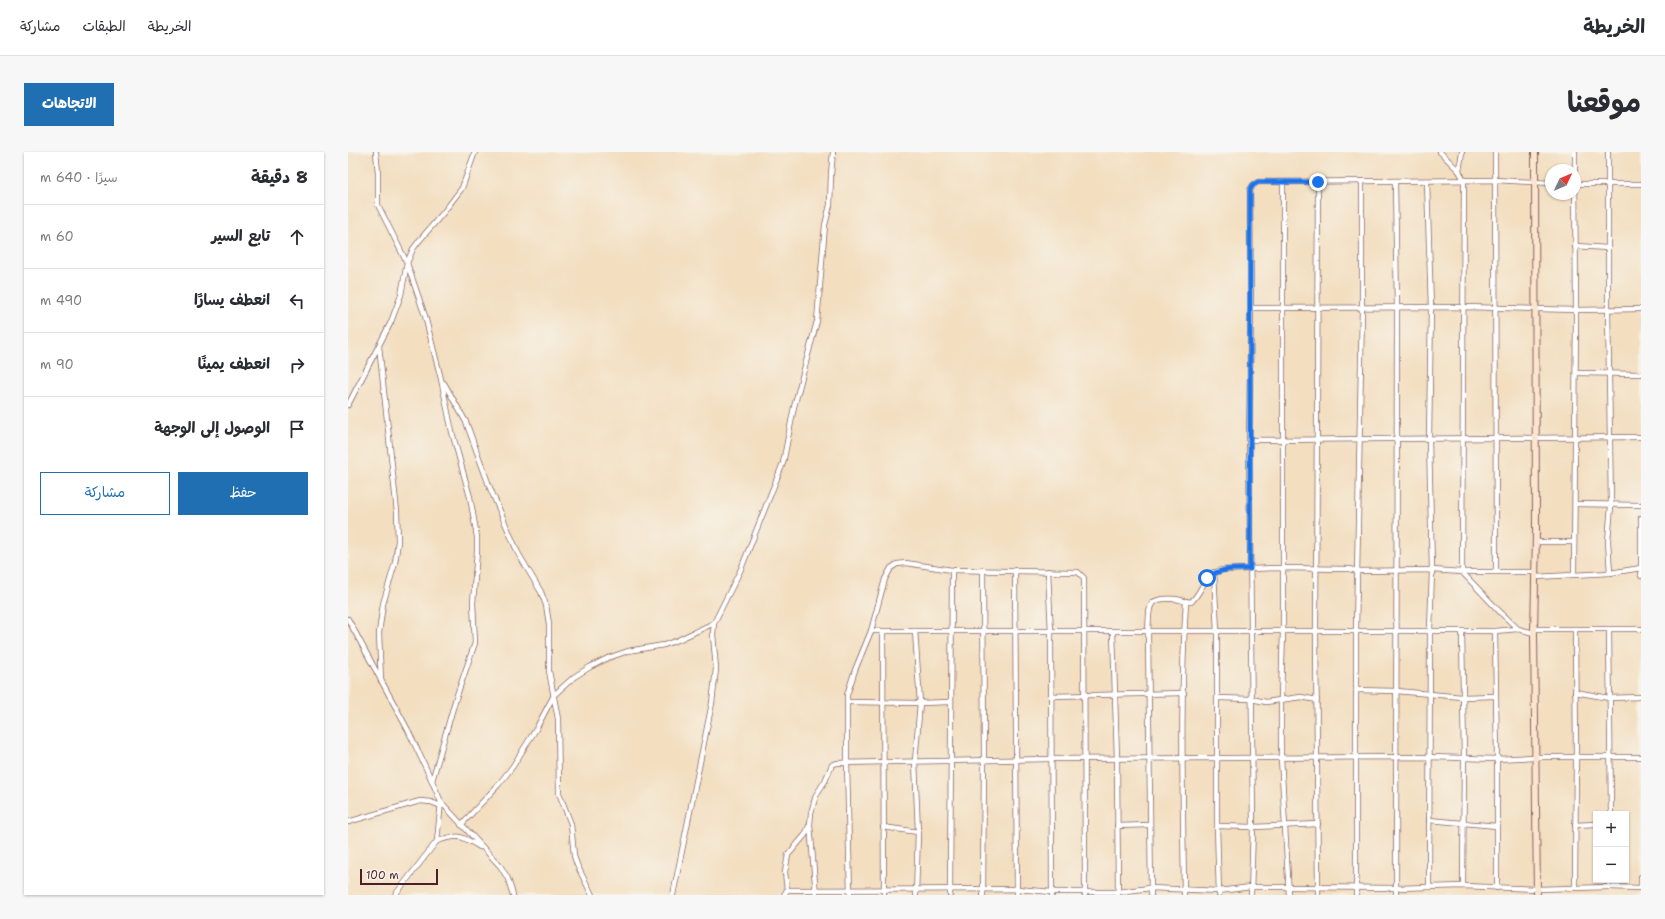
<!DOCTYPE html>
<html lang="ar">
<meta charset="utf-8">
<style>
body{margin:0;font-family:"Shantell Sans","Playpen Sans Arabic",sans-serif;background:#f7f7f7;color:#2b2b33;direction:rtl}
.controls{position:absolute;right:12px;bottom:12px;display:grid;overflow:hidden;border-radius:0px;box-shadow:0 1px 3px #0004}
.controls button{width:36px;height:36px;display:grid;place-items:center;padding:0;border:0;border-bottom:1px solid #e1e1e2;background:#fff;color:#2b2b33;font:20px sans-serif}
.compass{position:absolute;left:1197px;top:12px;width:36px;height:36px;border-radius:50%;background:#fff;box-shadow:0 1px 3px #0004;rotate:46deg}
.scale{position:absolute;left:12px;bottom:10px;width:78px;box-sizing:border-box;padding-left:4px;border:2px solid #4a1f2b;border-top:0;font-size:11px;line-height:14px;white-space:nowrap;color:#4a1f2b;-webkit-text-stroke:3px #f7f3e8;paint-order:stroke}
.stop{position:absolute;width:12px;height:12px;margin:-9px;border:3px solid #1a73e8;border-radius:50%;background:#fff}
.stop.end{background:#1a73e8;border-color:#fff;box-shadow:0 1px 4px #0008}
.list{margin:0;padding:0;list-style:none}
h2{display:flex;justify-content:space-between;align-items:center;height:52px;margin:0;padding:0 16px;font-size:17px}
h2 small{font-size:13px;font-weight:400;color:#7c7c81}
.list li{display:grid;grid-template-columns:26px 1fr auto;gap:12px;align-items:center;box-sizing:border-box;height:64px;padding:0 16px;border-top:1px solid #e1e1e2}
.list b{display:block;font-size:15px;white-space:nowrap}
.list em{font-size:13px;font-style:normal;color:#7c7c81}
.actions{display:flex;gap:8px;padding:12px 16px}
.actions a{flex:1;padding:9px 0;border:1px solid #1f6fb2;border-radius:0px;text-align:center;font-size:14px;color:#1f6fb2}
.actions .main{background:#1f6fb2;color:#fff}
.icon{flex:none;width:22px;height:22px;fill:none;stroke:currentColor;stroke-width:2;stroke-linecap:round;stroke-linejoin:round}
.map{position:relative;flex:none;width:1293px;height:743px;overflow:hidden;direction:ltr;border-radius:0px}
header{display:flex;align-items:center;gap:24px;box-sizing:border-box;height:56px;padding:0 20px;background:#fff;border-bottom:1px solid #e1e1e2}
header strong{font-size:19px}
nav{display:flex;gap:22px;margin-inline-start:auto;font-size:14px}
.intro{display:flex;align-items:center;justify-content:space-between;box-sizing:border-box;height:96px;padding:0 24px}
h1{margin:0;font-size:28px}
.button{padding:10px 18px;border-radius:0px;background:#1f6fb2;color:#fff;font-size:14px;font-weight:700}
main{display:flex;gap:24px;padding:0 24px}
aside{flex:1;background:#fff;border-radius:0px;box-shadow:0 1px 3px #0004}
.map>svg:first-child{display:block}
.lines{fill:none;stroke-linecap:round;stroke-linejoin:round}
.street-casing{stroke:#85625f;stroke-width:6}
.secondary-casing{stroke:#85625f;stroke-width:8}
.street{stroke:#fff;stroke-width:4.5}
.secondary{stroke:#fce5cf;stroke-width:6}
.route{stroke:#1a73e8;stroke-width:5}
</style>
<header>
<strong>الخريطة</strong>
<nav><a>الخريطة</a><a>الطبقات</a><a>مشاركة</a></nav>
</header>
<div class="intro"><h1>موقعنا</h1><a class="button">الاتجاهات</a></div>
<main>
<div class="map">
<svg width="1293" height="743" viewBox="0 0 1293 743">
<rect width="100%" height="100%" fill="#f7f3e8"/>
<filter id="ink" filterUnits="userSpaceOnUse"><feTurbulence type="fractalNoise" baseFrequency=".025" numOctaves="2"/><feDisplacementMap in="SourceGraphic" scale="8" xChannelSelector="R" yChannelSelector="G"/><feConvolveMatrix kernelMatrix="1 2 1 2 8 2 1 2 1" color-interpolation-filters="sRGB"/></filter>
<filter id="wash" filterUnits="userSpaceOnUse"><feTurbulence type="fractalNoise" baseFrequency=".012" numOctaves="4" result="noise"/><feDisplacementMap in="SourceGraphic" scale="16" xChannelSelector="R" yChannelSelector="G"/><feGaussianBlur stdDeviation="0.9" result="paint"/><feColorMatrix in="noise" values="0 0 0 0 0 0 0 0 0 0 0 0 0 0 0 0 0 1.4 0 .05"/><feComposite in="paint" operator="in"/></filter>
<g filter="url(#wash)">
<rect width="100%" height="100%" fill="#f3dec0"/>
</g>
<g filter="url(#ink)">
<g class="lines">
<defs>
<g id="street">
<path d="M28,0L30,21V53L59,111L77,164L93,227L104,280L122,345L129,385V399L125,451L127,491L107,549L84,629L93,650L153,715L160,727L165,743"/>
<path d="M1092,0L1111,19L1116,28L1114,420H1188"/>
<path d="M1147,0L1148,420"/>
<path d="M1227,0V18"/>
<path d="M1260,0V157L1263,354L1260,389L1262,421"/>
<path d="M1111,19L1114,0"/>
<path d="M1047,29L1049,156L1048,743"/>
<path d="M1079,29L1083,156L1081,287L1084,418L1082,479L1081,735"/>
<path d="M935,30V479L933,547V606L941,743"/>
<path d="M970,30L968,480L970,743"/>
<path d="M1227,32H1293"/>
<path d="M1227,94L1260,96"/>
<path d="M903,156L1116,155L1228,158L1293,157"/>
<path d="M31,194L49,360L50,389L47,411L35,452L31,481L33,529"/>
<path d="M1228,221L1293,222"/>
<path d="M96,231L118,270L142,336L170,401L193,440L198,453L201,472V519L210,567L211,641L223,672L226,704L229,713L244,743"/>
<path d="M0,253L43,170L53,143L59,111L65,97L71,89L95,61L114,36L127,0"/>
<path d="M901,288L1293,285"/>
<path d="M1227,352L1293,353"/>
<path d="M1293,366V424"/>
<path d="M1188,390H1226"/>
<path d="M635,418L636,609L635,743"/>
<path d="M667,418L669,743"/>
<path d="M700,419L703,480L704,743"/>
<path d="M866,420L869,480V674L871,743"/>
<path d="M1226,422L1228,158L1227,20"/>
<path d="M1188,425L1262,421L1293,416"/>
<path d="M0,467L60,578L84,629"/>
<path d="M1187,477H1293"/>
<path d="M1227,477L1228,605L1227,735"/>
<path d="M1261,477L1263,662"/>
<path d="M523,479H1147L1170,477L1186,481"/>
<path d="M567,479L572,551L567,609L570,680L568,743"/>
<path d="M1114,479L1116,607L1115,734"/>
<path d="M1147,479L1149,607V736"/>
<path d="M535,480L536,743"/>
<path d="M765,480L769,607L770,743"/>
<path d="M1008,538L1049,539L1114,545L1147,544"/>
<path d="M1227,540L1261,546L1293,545"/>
<path d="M703,544L836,541"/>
<path d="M870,546L903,547L918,550L953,545L969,548"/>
<path d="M499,550L572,551L602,550"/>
<path d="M1081,668L1149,674"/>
<path d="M0,670L72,649L83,650L93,654"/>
<path d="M113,673L151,632L165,614L188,577L206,543L226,525L242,515L260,506L280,499L316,493L330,488L366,471"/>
<path d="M462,673L468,743"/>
<path d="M1227,673L1248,672"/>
<path d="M769,674L802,673"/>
<path d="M869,674L905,675L970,672"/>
<path d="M535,675L570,680"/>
<path d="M89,689C111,682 112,683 132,695"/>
<path d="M1261,735L1293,736"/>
<path d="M1293,736V725"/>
<path d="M439,738L669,737L704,740H770L802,736L871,739L903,735H941L1049,736L1115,734L1189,737L1261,735V728"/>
<path d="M47,743L89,689L93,650"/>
<path d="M325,743L364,551L368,517L365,482L366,471L393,417L435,311L446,255L469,169L477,73L482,53L483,22L485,0"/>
<path d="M436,743L439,738L437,720L440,703L457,683L462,672L463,661L468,643L477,629L484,613L489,611L703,607L1082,605L1149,607L1187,605H1293"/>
<path d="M502,743L499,610V543L507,518L523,479L537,427L543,416L549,412L558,411L604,418L730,420L736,426L737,743"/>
<path d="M602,743L604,418"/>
<path d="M803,743L800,480C802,454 797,445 828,447C833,448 838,450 843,450C856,438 854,424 873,418L930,416L1002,417L1009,419L1084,418L1114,420L1152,460L1170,477"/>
<path d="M836,743C835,645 832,547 838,449"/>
<path d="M903,743L905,675L901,288L903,156L902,38L905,33L910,30L1147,28L1203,31"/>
<path d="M1008,743V479L1014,156V29"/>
</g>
<path id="secondary" d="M1187,0L1188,380L1186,481L1189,743"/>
</defs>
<!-- street casing -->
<use href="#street" class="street-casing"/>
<!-- secondary casing -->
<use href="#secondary" class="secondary-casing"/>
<!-- street -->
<use href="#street" class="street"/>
<!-- secondary -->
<use href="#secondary" class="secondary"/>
</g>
</g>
<g class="lines" filter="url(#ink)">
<!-- route -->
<path class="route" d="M859,426C872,416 886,417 902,417V38L905,33L910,30H970"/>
</g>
</svg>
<div class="controls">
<button>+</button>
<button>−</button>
</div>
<svg class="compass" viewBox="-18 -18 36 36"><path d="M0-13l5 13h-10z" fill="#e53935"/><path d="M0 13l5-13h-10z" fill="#7c7c81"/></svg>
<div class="scale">100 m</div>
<div class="stop" style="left:859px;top:426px"></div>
<div class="stop end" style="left:970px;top:30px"></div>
</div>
<aside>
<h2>8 دقيقة<small>سيرًا · 640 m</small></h2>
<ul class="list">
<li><svg class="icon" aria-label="ahead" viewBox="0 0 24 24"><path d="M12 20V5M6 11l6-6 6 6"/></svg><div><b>تابع السير</b></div><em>60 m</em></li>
<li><svg class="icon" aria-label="left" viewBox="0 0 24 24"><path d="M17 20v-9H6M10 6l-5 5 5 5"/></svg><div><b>انعطف يسارًا</b></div><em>490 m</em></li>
<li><svg class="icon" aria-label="right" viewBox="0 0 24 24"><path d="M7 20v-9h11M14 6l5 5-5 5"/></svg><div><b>انعطف يمينًا</b></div><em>90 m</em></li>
<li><svg class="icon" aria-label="arrive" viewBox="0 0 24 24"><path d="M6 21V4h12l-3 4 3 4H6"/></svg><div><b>الوصول إلى الوجهة</b></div></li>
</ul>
<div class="actions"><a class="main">حفظ</a><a>مشاركة</a></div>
</aside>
</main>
